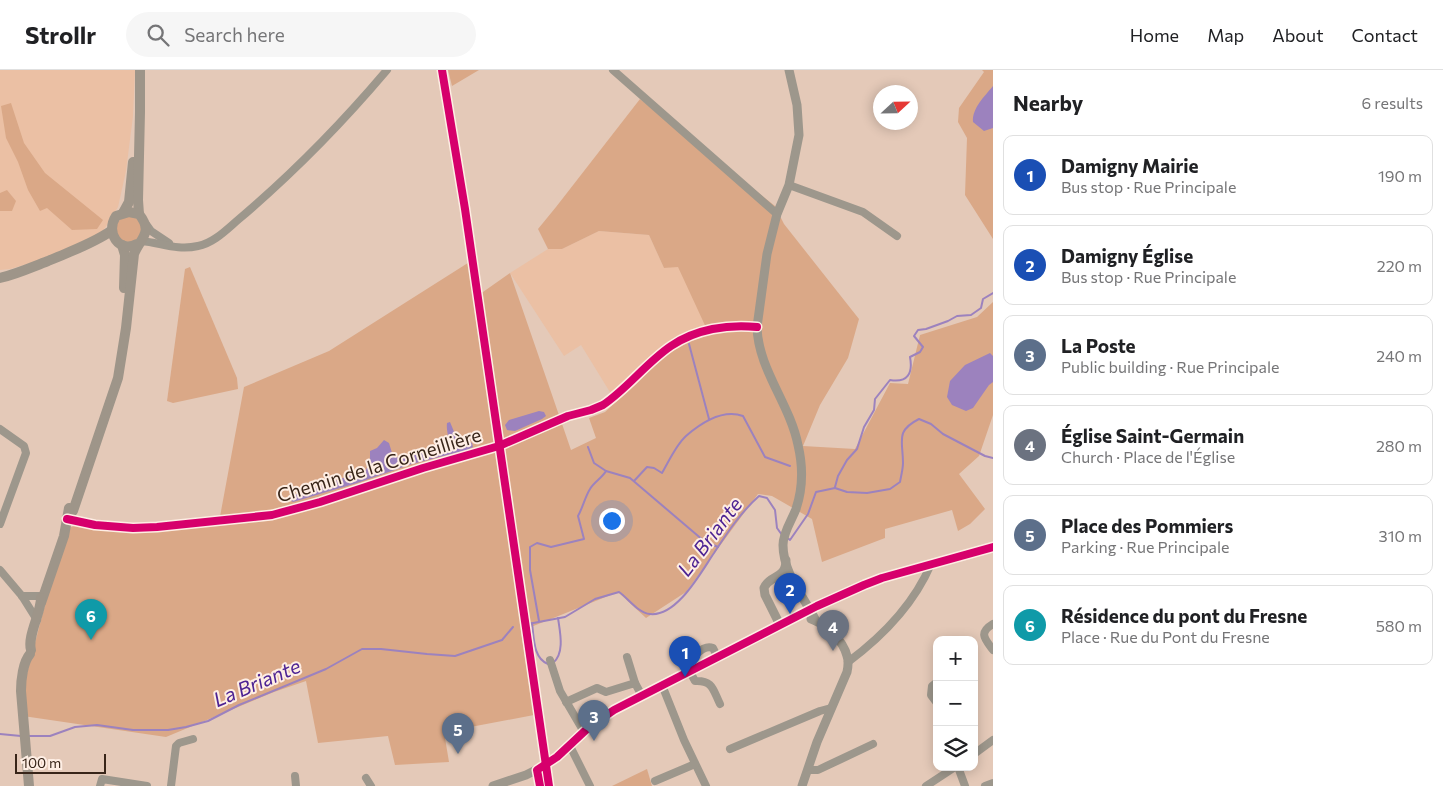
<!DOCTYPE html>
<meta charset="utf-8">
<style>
body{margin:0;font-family:Commissioner,sans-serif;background:#f6f6f6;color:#202124}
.controls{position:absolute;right:15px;bottom:15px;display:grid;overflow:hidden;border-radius:10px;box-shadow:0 2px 12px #0003}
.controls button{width:45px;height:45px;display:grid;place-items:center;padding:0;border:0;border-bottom:1px solid #e0e0e0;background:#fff;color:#202124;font:25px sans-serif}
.compass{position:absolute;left:873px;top:15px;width:45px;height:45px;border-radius:50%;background:#fff;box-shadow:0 2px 12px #0003;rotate:68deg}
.scale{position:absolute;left:15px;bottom:12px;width:91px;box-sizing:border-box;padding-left:5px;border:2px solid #382519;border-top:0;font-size:14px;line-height:18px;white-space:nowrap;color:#382519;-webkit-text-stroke:4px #feeee4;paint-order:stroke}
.you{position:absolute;left:611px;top:450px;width:18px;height:18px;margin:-12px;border:4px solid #fff;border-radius:50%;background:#1a73e8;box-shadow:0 0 0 8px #1a73e833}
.badge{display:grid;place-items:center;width:32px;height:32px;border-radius:50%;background:#745e51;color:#fff;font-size:16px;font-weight:700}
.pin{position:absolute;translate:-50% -41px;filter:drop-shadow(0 1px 2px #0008)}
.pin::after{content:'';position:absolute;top:26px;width:18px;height:15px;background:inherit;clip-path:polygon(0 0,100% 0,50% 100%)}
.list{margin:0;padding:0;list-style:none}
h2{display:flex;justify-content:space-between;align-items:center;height:65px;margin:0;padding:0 20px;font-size:21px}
h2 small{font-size:16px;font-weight:400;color:#757577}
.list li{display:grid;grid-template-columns:32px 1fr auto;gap:15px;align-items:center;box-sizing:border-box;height:80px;margin:0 10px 10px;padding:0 10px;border:1px solid #e0e0e0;border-radius:10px}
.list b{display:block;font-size:19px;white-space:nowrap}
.list p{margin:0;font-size:16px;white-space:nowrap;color:#757577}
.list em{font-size:16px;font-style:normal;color:#757577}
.icon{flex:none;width:28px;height:28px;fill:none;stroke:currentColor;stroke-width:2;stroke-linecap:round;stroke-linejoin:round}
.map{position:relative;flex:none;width:993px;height:716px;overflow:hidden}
header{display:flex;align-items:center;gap:30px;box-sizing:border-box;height:70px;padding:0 25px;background:#fff;border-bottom:1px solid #e0e0e0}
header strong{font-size:24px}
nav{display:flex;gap:28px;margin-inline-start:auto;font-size:18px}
.search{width:350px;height:45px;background:#f6f6f6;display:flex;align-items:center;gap:12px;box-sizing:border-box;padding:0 18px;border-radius:28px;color:#757577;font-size:19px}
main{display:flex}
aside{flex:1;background:#fff}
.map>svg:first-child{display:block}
.built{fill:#ebc0a4}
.green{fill:#daa887}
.water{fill:#9c82be}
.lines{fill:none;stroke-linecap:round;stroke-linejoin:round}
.stream{stroke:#9c82be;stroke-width:2}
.minor{stroke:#9d978c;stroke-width:8}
.tertiary{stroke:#9d978c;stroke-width:9}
.secondary{stroke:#9e9589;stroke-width:10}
.cycleway-casing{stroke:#feeee4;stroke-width:11}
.cycleway{stroke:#d6006c;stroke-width:8}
.labels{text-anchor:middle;stroke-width:4;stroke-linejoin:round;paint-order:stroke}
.street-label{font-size:19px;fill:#382519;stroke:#feeee4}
.water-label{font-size:20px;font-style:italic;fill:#4d2393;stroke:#feeee4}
</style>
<header>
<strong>Strollr</strong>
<div class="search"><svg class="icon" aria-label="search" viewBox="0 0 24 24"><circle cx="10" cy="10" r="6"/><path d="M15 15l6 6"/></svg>Search here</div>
<nav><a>Home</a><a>Map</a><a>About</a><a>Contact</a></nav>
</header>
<main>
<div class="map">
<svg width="993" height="716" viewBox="0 0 993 716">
<rect width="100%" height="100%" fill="#e4c9b8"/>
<!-- built -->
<g class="built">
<path d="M0,0H135L133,46L126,101L118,137L105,158L101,164L41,190L10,199L0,200Z"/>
<path d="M599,161L649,165L664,198L678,196L710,264L677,275L616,332L581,275L564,286L510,203L548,179H562Z"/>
</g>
<!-- green -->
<g class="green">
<path d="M448,0H479L452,16Z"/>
<path d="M982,0H993V169L965,125L967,68L958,52L959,38L984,2Z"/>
<path d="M640,29L775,136L784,154L859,249L848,288L820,335L803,376L855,379L890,313L908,314L920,265L977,247L993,232V345L979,386L959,404L985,439L970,454L958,461L952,440L885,459V468L822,492L812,449L772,426L758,424L686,522L646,548L618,522L521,561L534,645L444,662L449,692L395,695L388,666L318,673L306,611L274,622L166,667L23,646L26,607L51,512L68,458L74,456L81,455L136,462L190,457L219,452L244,317L329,281L471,191L473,229L510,203L571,380L596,368L589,348L605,342L677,275L709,264L678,197L664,198L649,165L599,161L562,179H548L538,159L556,137Z"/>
<path d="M11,33L24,73L45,103L103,150L97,159L72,160L47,138L40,141L28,120L18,92L6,68L1,36Z"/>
<path d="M7,120L16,131L12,141H0V123Z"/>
<circle cx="129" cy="159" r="13"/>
<path d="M190,197L237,308L238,319L173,333L167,331L185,199Z"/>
<path d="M647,699L652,716H612Z"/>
</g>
<!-- water -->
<g class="water">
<path d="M993,16V58L984,61L973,52C972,38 985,26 993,16Z"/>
<path d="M990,283L993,286V312L989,315L973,338L966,341L952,335L947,327L950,311L965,295Z"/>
<path d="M539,341L544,342L546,346L542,349L515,361L507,360L505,355L509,350Z"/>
<path d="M450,352L455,364L460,371H468L472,373L473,377L467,380L412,394L357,413L293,432L290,430L294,425L366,400L370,388V381L377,378L384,370L389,373L393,386L400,388L448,373C449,366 446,360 447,353Z"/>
</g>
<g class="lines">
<!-- stream -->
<g class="stream">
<path d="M689,274L709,349"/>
<path d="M606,401L630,408L704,471L718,477"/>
<path d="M634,411L647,397L654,398L662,403C669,391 676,375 686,366C701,353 723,339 743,346L765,387L790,396"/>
<path d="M835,417L838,406L847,390L857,379L864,357L874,340L875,329L890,310C908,313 913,303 910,287L920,282L923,277L914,266L918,260L926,259L948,251L957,246L971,245L981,238L983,229L993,223"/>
<path d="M786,467L790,470L808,444L816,422L835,418L847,422L867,423L890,419L900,412C901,406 903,399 903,393C903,371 895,361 919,349L931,354L943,364L985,386L993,388"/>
<path d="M539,551L530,500V477L537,473L551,477L584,469L578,446C583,437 585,427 590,419C594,412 602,408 606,401L594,393L588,377"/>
<path d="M532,553C534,568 533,588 548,594"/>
<path d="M528,554L565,547L595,529L619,522C628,528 638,543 650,544C677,547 701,502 714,483C727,463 741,442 759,426L767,428L775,440L777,458L782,465"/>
<path d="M553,593C565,583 560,562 558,548"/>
<path d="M0,664L21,666"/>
<path d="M28,666H50L75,657L97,655L133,660H168L186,657L208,651L239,635L326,599L362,579H381L427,584L455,586L502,570L513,557"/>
</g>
<!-- minor -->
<g class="minor">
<path d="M613,0L777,144"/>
<path d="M789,115L863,142L897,166"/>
<path d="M146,154L151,161L169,173"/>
<path d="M142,171C161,173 178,181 198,176C214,173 227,159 239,149C291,105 343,52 387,0"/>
<path d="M0,359L24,376L26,383L0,454"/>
<path d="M67,449L95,455L133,458L157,457L272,445L320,432L423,398L499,376L568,346L591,340L603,335C628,318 646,293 671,276C696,259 728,254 757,257"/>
<path d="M0,500L22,526L37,550"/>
<path d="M22,526H41"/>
<path d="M993,554C978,563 985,569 993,580"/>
<path d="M627,587L635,613"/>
<path d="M718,588L713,578C705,575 699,582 693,587L690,602L695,611C713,610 713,620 720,634"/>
<path d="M550,590L560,621L584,662"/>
<path d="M848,592C883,566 914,534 931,494"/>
<path d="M937,612L932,616L931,625L937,633"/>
<path d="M662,615L684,670L706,716"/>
<path d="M566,632L597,618L606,622L635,613L642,626"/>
<path d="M570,676L590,716"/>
<path d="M730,679L820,641L831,638"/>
<path d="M974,684L993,670"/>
<path d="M958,697L965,716"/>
<path d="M808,700H818L873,674"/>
<path d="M295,706L296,716"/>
<path d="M366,708L371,716"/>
<path d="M655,711L695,694"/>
<path d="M100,716L102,709L147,716"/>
<path d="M171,716L176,676L179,673L193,669"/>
<path d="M926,716L955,697"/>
<path d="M985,716L993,713"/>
</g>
<!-- tertiary -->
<g class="tertiary">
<path d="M789,0L797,35L799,65L789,115L777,144L767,184L757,257C758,299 790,334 798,375C803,396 803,418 796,439C792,450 783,462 783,475C783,503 804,527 816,551"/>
<path d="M780,555L765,525L764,518C770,504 786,510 786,490"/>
<path d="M493,716L526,705L546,695L557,687L588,658L614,640L817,536L864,515L882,508L993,477"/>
<path d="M802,716L817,672L847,602C848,597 849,591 847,586C843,570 826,554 811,549"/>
</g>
<!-- secondary -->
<g class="secondary">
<path d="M123,143L129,132L133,92"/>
<path d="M139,144L138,130L140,42V0"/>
<path d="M122,175L125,185L124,218"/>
<path d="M0,208C17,204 32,197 48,191C69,182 92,174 111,161"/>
<path d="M69,443L73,441L118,308L126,258L134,184C140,168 154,163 139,144L129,142L116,146C105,163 119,183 137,174"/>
<path d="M41,533L64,466L69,438"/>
<path d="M31,580C27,566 41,543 41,528"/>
<path d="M29,716L21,621C21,610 23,592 30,584"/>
</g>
<defs>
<g id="cycleway">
<path d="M442,0L465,139L549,716"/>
<path d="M67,449L95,455L133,458L157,457L272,445L320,432L423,398L499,376L568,346L591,340L603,335C628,318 646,293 671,276C696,259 728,254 757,257"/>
<path d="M540,716L537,700L557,687L588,658L614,640L817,536L864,515L882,508L993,477"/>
</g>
</defs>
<!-- cycleway casing -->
<use href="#cycleway" class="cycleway-casing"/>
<!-- cycleway -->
<use href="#cycleway" class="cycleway"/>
</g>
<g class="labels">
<!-- street labels -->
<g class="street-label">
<text transform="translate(379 395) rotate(-17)" y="7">Chemin de la Corneillière</text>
</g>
<!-- water labels -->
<g class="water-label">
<text transform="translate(710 467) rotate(-53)" y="7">La Briante</text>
<text transform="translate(257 613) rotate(-23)" y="7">La Briante</text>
</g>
</g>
</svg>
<div class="controls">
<button>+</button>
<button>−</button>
<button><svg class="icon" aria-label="layers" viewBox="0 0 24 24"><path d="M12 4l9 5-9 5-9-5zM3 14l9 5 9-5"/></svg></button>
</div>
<svg class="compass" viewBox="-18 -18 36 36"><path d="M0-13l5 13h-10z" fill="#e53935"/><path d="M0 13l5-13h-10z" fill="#757577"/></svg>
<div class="scale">100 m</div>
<div class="you"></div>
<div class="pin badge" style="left:685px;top:607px;background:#1a4fb4">1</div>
<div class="pin badge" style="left:790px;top:544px;background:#1a4fb4">2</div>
<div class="pin badge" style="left:594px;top:671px;background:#5c6f8a">3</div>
<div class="pin badge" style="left:833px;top:581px;background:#6b7280">4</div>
<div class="pin badge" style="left:458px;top:684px;background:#5c6f8a">5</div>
<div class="pin badge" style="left:91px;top:570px;background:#0f9aa8">6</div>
</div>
<aside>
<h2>Nearby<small>6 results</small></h2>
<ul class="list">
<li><span class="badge" style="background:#1a4fb4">1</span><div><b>Damigny Mairie</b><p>Bus stop · Rue Principale</p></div><em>190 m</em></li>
<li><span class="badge" style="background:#1a4fb4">2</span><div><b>Damigny Église</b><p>Bus stop · Rue Principale</p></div><em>220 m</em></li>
<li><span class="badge" style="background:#5c6f8a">3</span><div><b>La Poste</b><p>Public building · Rue Principale</p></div><em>240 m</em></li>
<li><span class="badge" style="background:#6b7280">4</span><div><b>Église Saint-Germain</b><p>Church · Place de l'Église</p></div><em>280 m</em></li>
<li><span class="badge" style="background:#5c6f8a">5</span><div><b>Place des Pommiers</b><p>Parking · Rue Principale</p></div><em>310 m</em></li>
<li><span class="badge" style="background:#0f9aa8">6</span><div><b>Résidence du pont du Fresne</b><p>Place · Rue du Pont du Fresne</p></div><em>580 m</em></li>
</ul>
</aside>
</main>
